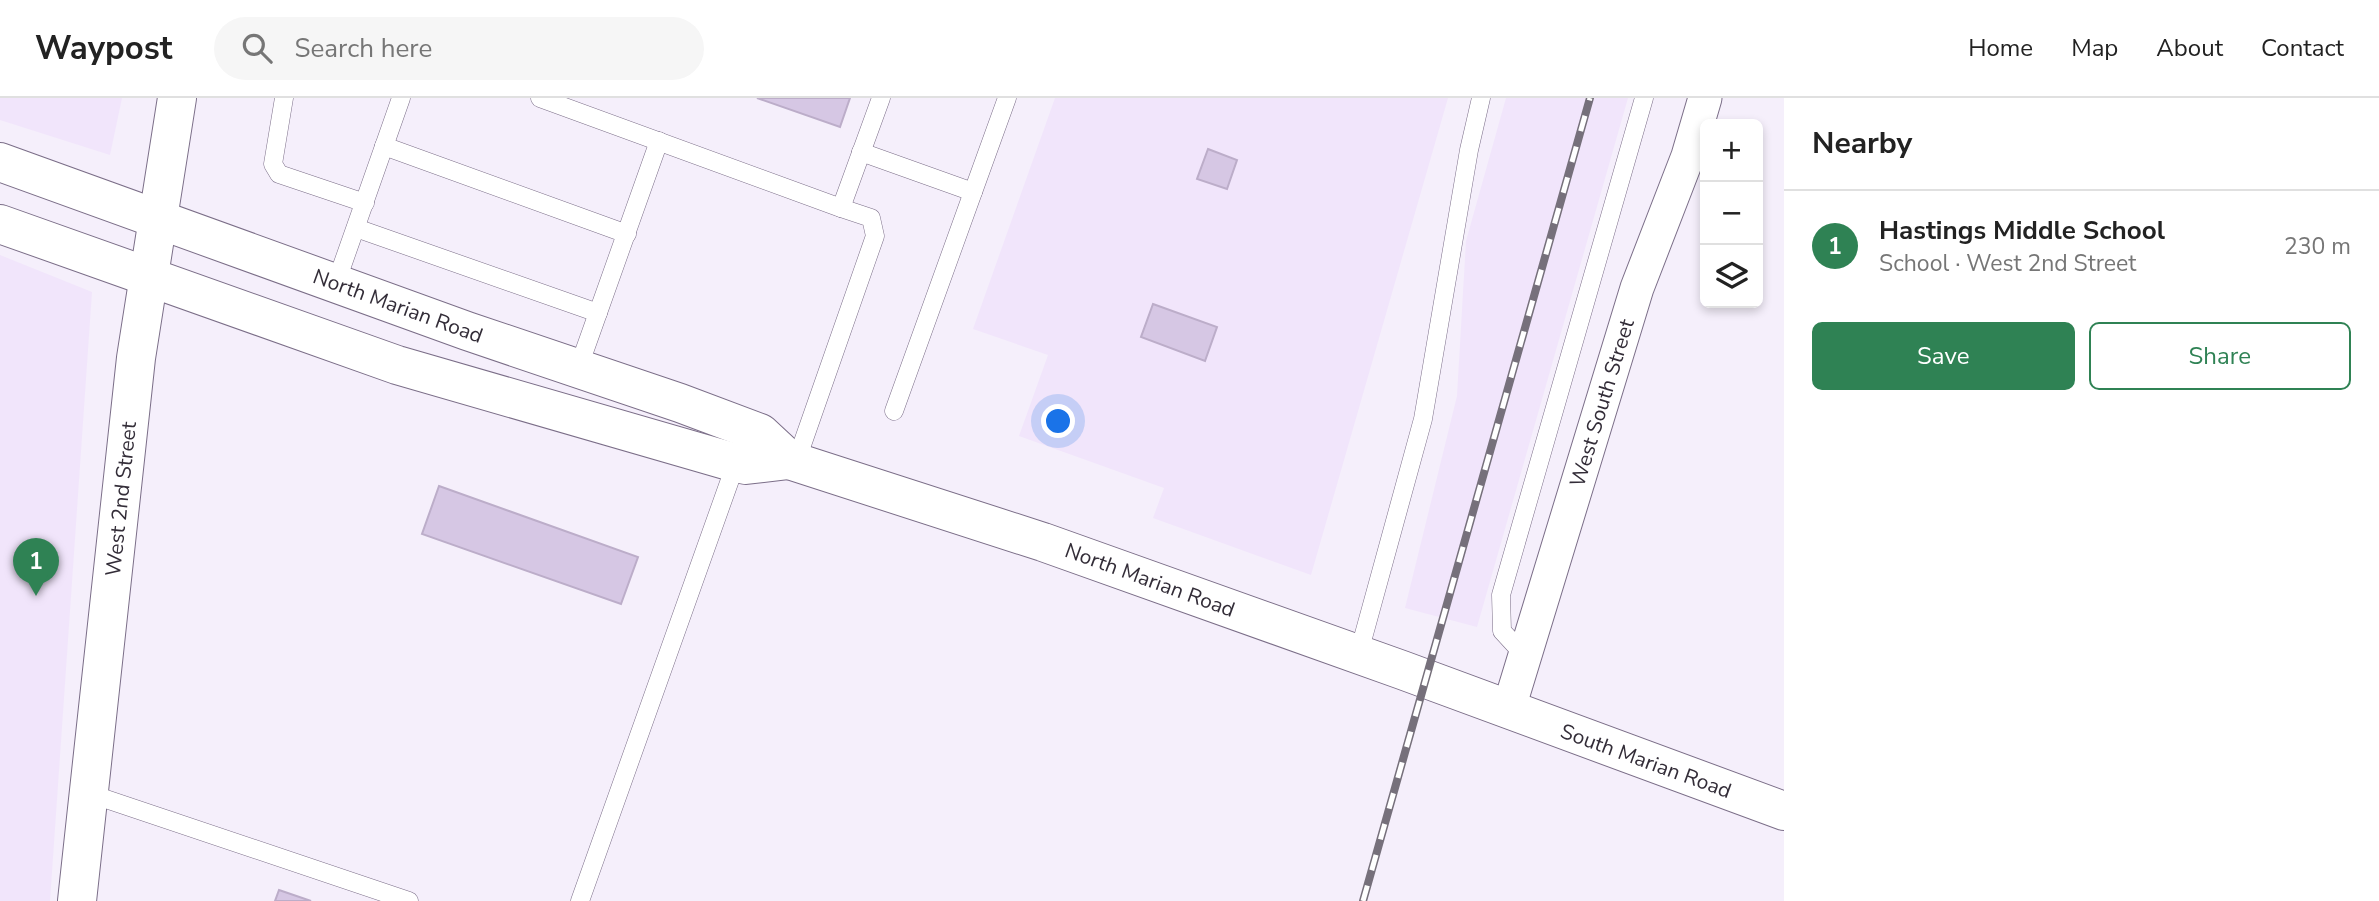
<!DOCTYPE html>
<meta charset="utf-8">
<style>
body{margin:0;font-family:"Nunito Sans",sans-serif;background:#f6f6f6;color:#222}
.controls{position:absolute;right:21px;top:21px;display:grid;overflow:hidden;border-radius:10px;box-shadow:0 4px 10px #0003}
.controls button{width:63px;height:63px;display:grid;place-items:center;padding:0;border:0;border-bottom:2px solid #e0e0e0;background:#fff;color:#222;font:35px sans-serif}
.you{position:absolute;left:1059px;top:324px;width:24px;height:24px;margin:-18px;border:5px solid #fff;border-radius:50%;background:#1a73e8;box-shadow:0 0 0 10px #1a73e833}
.badge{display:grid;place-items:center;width:46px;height:46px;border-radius:50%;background:#2f8254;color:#fff;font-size:23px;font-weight:700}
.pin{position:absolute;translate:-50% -58px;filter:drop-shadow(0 2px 4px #0008)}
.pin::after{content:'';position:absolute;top:37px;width:24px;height:21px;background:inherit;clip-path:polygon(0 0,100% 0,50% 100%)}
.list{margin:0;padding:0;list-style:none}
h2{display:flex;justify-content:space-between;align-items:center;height:91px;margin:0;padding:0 28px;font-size:30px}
h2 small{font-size:23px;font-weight:400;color:#767676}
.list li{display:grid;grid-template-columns:46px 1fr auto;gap:21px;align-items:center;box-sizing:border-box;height:112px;padding:0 28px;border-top:2px solid #e0e0e0}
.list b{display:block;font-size:26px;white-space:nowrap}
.list p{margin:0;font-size:23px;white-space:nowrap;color:#767676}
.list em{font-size:23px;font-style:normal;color:#767676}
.actions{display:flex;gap:14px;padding:21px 28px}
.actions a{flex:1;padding:16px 0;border:2px solid #2f8254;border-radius:10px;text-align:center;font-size:24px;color:#2f8254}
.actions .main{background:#2f8254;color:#fff}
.icon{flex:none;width:38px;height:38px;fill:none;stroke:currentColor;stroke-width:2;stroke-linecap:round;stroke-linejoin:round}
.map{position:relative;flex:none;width:1784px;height:803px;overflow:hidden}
header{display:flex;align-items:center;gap:42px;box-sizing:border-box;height:98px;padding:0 35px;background:#fff;border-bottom:2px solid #e0e0e0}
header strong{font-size:33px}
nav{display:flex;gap:38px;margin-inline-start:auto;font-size:24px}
.search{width:490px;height:63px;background:#f6f6f6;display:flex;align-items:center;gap:18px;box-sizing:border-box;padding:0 24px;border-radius:38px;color:#767676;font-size:26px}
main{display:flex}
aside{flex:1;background:#fff}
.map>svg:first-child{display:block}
.built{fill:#f1e5fb}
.building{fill:#d6c7e4;stroke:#bcadc9;stroke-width:2}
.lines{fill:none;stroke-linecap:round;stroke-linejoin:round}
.lane-casing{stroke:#7b6e88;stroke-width:19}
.street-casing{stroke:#7b6e88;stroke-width:35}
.secondary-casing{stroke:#7b6e88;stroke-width:40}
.lane{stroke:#fff;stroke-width:18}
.street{stroke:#fff;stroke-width:33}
.secondary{stroke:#fff;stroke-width:38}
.rail-casing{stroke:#76707b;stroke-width:8}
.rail{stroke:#fff;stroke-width:5;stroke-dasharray:16;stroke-linecap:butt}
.labels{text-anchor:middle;stroke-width:6;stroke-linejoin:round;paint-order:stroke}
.street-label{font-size:21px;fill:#332d38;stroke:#fff}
</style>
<header>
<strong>Waypost</strong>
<div class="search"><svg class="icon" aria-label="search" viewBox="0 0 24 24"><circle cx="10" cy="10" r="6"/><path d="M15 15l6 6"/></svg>Search here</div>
<nav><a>Home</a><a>Map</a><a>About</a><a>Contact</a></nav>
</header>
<main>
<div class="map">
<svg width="1784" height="803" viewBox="0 0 1784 803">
<rect width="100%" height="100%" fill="#f5effb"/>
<!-- built -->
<g class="built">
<path d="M0,0H122L110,57L0,22Z"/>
<path d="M1055,0H1448L1311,477L1153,420L1164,390L1019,338L1048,257L973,231Z"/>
<path d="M1506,0H1628L1477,529L1405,510L1457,298L1466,143Z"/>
<path d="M0,157L92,194L50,803H0Z"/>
</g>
<!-- building -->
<g class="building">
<path d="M757,0H850L840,29Z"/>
<path d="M1208,51L1237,62L1227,91L1197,81Z"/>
<path d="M1153,206L1217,229L1205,263L1141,239Z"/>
<path d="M439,388L638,459L621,506L422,436Z"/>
<path d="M279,792L311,803H275Z"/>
</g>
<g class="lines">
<defs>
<g id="lane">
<path d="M284,0L273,66L279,76L365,105"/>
<path d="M540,0L841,110L881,0"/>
<path d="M384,48L627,136"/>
<path d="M861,54L973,94L1007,0"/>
<path d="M356,130L598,215"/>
<path d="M336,185L401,0"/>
<path d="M578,271L659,43"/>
<path d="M894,313L973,94"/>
<path d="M796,364L875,138L871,120L841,110"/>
<path d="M1358,558L1423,321L1469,52L1481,0"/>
<path d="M1525,558L1502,533L1501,497L1644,0"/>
<path d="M88,695L409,803"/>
<path d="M580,803L736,365"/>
</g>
<path id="street" d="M1508,613L1637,190L1688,58L1705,0"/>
<g id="secondary">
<path d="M0,64L467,233L680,305L760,335L789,362L1043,444L1402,572L1784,713"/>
<path d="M0,126L397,267L736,365L746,367L789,362"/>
<path d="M77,803L136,260L177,0"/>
</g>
</defs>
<!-- lane casing -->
<use href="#lane" class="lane-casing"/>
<!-- street casing -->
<use href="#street" class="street-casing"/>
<!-- secondary casing -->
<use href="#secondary" class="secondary-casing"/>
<!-- lane -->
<use href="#lane" class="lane"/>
<!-- street -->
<use href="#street" class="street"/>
<!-- secondary -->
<use href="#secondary" class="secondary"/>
<defs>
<path id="rail" d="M1363,803L1590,0"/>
</defs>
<!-- rail casing -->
<use href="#rail" class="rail-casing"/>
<!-- rail -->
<use href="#rail" class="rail"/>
</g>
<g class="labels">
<!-- street labels -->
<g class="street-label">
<text transform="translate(398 208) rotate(20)" y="7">North Marian Road</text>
<text transform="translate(1602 305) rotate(-73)" y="7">West South Street</text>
<text transform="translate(121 401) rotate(-84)" y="7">West 2nd Street</text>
<text transform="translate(1150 482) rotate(20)" y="7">North Marian Road</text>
<text transform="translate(1646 663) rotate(20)" y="7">South Marian Road</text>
</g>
</g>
</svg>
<div class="controls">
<button>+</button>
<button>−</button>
<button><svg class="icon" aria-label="layers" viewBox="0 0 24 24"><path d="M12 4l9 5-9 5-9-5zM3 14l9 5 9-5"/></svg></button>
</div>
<div class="you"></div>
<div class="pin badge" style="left:36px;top:498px">1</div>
</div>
<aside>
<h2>Nearby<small></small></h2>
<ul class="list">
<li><span class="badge">1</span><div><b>Hastings Middle School</b><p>School · West 2nd Street</p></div><em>230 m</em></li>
</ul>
<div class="actions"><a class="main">Save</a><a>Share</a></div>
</aside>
</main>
